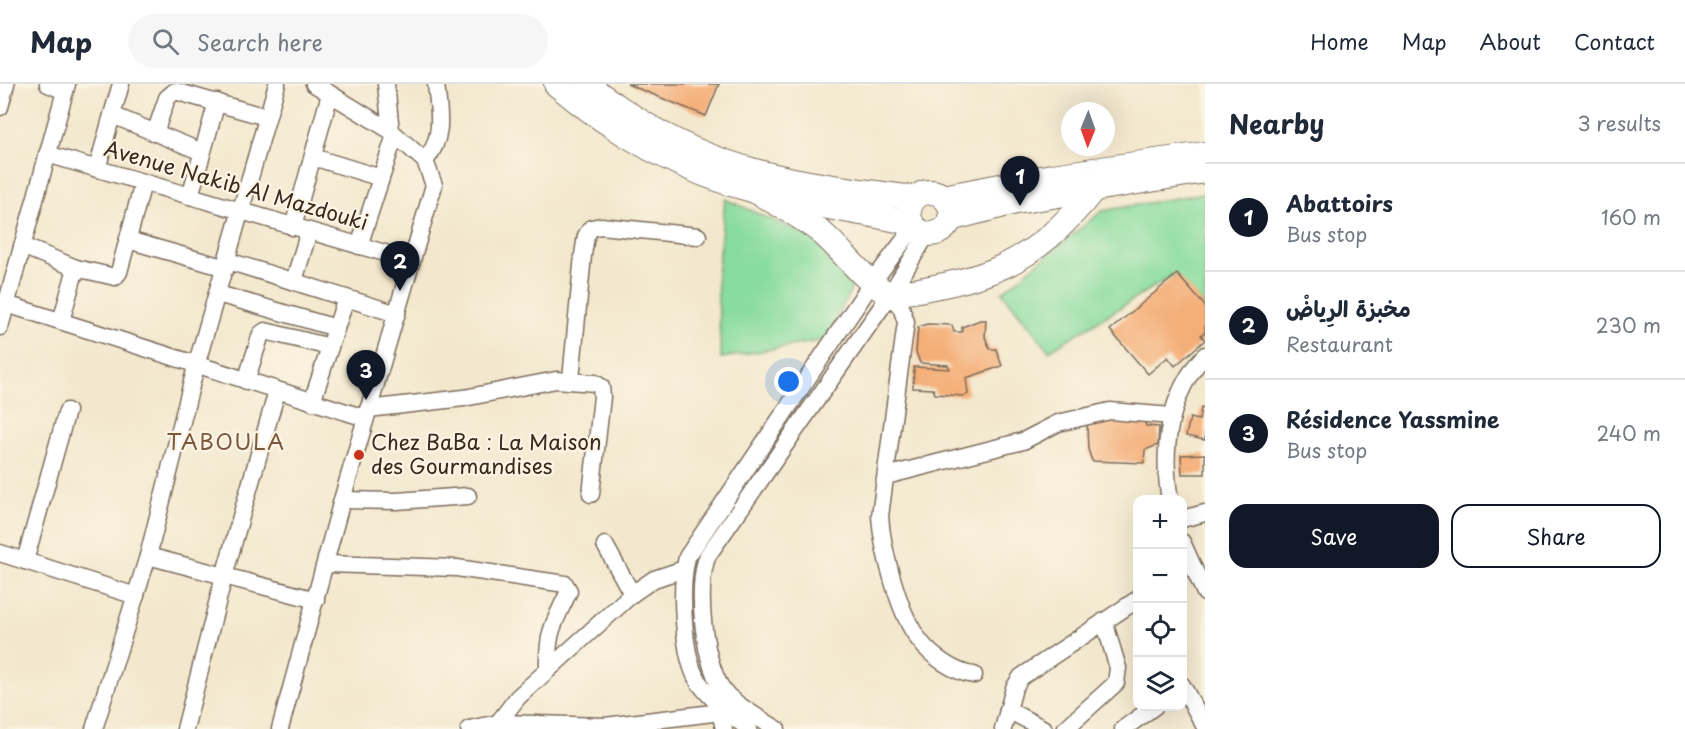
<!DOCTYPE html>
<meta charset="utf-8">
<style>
body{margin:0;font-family:"Playpen Sans","Playpen Sans Arabic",sans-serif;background:#f6f6f7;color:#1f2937}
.controls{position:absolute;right:18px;bottom:18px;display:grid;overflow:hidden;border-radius:12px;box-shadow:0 6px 24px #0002}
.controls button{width:54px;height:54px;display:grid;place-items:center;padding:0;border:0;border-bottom:2px solid #e0e1e3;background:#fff;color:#1f2937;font:30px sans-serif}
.compass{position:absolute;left:1061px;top:18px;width:54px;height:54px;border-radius:50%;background:#fff;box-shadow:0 6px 24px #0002;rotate:181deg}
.you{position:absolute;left:789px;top:298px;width:21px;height:21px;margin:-15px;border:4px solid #fff;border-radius:50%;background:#1a73e8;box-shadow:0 0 0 9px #1a73e833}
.badge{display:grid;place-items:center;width:39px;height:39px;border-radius:50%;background:#111827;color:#fff;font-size:20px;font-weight:700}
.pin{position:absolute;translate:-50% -50px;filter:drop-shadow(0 2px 3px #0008)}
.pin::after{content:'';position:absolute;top:32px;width:21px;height:18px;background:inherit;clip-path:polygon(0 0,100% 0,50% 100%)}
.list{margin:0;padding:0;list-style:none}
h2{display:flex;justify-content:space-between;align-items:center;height:78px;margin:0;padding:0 24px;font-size:26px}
h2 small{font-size:20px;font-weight:400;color:#747a83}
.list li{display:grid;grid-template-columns:39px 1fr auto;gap:18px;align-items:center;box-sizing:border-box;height:108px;padding:0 24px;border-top:2px solid #e0e1e3}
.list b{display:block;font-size:22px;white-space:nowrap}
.list p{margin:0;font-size:20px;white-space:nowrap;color:#747a83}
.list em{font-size:20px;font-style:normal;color:#747a83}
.actions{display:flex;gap:12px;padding:18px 24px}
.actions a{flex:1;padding:14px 0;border:2px solid #111827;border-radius:18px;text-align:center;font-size:21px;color:#111827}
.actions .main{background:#111827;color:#fff}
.icon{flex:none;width:33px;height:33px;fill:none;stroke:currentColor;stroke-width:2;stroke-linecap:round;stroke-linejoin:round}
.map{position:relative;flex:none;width:1205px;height:645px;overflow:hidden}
header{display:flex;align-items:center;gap:36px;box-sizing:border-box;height:84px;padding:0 30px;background:#fff;border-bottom:2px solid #e0e1e3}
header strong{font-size:28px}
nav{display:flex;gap:33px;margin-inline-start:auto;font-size:21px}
.search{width:420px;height:54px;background:#f6f6f7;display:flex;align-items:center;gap:15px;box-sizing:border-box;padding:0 21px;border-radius:33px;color:#747a83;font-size:22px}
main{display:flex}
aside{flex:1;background:#fff}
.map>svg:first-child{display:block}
.green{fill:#88dc9f;stroke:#62835e;stroke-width:1.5}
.building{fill:#f4ae77}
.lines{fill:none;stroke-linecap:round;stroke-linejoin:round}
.minor-casing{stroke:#7b6c5c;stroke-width:19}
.highway-casing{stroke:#7b6c5c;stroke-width:26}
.minor{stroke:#fff;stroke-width:16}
.highway{stroke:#fff;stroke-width:24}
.poi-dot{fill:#c8321e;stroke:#fcf5e5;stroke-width:2}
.labels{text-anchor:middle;stroke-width:4.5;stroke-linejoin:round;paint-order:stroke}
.street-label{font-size:21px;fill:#3b2a1e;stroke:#fcf5e5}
.poi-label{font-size:21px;fill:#3b2a1e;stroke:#fcf5e5;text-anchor:start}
.neighbourhood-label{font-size:22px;letter-spacing:1.5px;fill:#7c583d;stroke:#fcf5e5}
</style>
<header>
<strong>Map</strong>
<div class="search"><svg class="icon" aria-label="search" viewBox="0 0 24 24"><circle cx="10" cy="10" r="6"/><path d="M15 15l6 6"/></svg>Search here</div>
<nav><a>Home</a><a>Map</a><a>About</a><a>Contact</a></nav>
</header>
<main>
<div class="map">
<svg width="1205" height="645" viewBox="0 0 1205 645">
<rect width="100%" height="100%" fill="#fcf5e5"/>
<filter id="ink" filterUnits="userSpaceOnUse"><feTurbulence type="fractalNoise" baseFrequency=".0167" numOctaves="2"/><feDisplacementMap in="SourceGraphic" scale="12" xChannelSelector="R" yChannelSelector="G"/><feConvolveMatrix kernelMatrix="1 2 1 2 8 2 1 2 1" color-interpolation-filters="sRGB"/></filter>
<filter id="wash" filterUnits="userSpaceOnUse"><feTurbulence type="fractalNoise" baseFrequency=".008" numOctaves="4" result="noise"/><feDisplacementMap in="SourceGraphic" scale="24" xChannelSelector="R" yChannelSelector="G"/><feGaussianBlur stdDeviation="1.35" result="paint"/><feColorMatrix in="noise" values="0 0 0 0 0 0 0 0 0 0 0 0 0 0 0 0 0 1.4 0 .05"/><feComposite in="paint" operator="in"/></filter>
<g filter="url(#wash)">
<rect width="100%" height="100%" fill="#f3e8ce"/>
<!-- green -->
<g class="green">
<path d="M1205,109V222L1175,190L1049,267L1002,208L1102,127Z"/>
<path d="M725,115L813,154L852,204L825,256L721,274L717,192Z"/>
</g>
<g id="blocks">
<!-- building -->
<g class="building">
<path d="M627,0H719L706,32Z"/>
<path d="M1177,190L1205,222V248L1201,251L1205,256L1175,282L1168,273L1148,290L1110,246Z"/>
<path d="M980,236H986L985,253L990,265H996L1002,282L966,294L968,310L963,312L935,310L933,305L913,304L914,283L950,285L948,281L920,279L916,268L918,243L927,240L952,241L954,248H962V243Z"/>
<path d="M1201,324L1205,325V356L1186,352L1190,334L1199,336Z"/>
<path d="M1110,332L1143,334L1146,342L1159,343L1158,361L1145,366L1144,379L1092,377L1088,365L1087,341Z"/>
<path d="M1205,370V390H1182L1181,371Z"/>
</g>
</g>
</g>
<g filter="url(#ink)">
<use href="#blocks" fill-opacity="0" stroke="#7b6c5c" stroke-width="1.5"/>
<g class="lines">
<defs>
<g id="minor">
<path d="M48,0L65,7"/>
<path d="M386,0L391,47"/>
<path d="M0,23L6,0"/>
<path d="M112,31L121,0"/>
<path d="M155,49L167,14L175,7L266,33"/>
<path d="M47,70L412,177"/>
<path d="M313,73L381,94"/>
<path d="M425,77C445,53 439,29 436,0"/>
<path d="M97,85L112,31L202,68"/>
<path d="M190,112L217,18"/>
<path d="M293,143L330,10"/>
<path d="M128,156L226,184"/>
<path d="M22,162L76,184L115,193L119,188L143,99"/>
<path d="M359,162L395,51"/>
<path d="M228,177L397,230"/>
<path d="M294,197L309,147"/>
<path d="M218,210L336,244"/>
<path d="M890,211L901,223L906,238L880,432C882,465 899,531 920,557C931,572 955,589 974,591"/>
<path d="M0,218L365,334"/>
<path d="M61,237L76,184"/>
<path d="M0,243L67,0"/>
<path d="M571,295L583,171L586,152L591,144L601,142L698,152"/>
<path d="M246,297L261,250L265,247L330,263"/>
<path d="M312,318L346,214"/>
<path d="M368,325L464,314L556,296L595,299L601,303L602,313L591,410"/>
<path d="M886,392L1023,357L1058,339L1110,327L1172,332"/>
<path d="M342,416L396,417L468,412"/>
<path d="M1170,416C1161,365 1169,309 1205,271"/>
<path d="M1182,435L1205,429"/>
<path d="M1182,458L1205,509"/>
<path d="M605,461L632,510"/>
<path d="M0,469L136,512"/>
<path d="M148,472L316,516"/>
<path d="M25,477L67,327"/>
<path d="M326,480L457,484L565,500L569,507C554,540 547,546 548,585"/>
<path d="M1182,601L1205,643"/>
<path d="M1008,626L1044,645"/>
<path d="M720,627L724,645"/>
<path d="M498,639L518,613L632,510L654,495L684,485"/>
<path d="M94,645L148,472L196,282L277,0"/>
<path d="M185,645L224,492L277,307"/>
<path d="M280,645L342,416L434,101L425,77L391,47L314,0"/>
<path d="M469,645L498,639L605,642L713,629L731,619"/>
<path d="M749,645C731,631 711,616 698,597C682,571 680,502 687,473L871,200L914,143"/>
<path d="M777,645C760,635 740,624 727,611C703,587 695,500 708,471L890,211L927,150"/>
<path d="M1003,645L1014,604L1021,593L1138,515"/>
<path d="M1065,645L1116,599L1118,584L1104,537"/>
<path d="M1123,645L1155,622"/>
</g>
<g id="highway">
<path d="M556,0C613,48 682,88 755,107C806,121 859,127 911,139"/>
<path d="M587,0C601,12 617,22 632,32C723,92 809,100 914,114"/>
<path d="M755,107C778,120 801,132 822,149C846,170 863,196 890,211C986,195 1030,185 1094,105"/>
<circle cx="930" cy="129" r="21"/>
<path d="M943,113L1052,92L1205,70"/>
<path d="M950,135L1016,118L1205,87"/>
</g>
</defs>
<!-- minor casing -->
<use href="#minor" class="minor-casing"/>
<!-- highway casing -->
<use href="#highway" class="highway-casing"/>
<!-- minor -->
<use href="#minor" class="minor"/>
<!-- highway -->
<use href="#highway" class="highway"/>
</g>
</g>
<!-- markers -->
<circle class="poi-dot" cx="359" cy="371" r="6"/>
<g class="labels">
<!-- street labels -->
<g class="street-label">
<text transform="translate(236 102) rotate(16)" y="7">Avenue Nakib Al Mazdouki</text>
</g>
<!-- poi labels -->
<g class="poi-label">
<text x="371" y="366">Chez BaBa : La Maison<tspan x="371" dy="24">des Gourmandises</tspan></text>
</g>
<!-- neighbourhood labels -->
<g class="neighbourhood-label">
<text x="226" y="366">TABOULA</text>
</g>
</g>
</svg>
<div class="controls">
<button>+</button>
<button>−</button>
<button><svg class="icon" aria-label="locate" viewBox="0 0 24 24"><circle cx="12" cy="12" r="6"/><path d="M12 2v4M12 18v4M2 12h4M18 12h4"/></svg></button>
<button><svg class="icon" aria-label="layers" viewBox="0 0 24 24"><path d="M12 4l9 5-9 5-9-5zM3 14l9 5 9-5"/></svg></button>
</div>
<svg class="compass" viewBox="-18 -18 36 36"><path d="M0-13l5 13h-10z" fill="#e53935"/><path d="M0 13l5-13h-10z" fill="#747a83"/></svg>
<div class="you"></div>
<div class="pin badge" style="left:1020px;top:122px">1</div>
<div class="pin badge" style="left:400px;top:207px">2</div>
<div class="pin badge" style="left:366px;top:316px">3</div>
</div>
<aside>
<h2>Nearby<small>3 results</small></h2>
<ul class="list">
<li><span class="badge">1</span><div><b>Abattoirs</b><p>Bus stop</p></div><em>160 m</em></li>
<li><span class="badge">2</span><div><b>مخبزة الرِياضْ</b><p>Restaurant</p></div><em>230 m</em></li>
<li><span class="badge">3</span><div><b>Résidence Yassmine</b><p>Bus stop</p></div><em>240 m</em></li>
</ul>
<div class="actions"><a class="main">Save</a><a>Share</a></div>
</aside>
</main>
